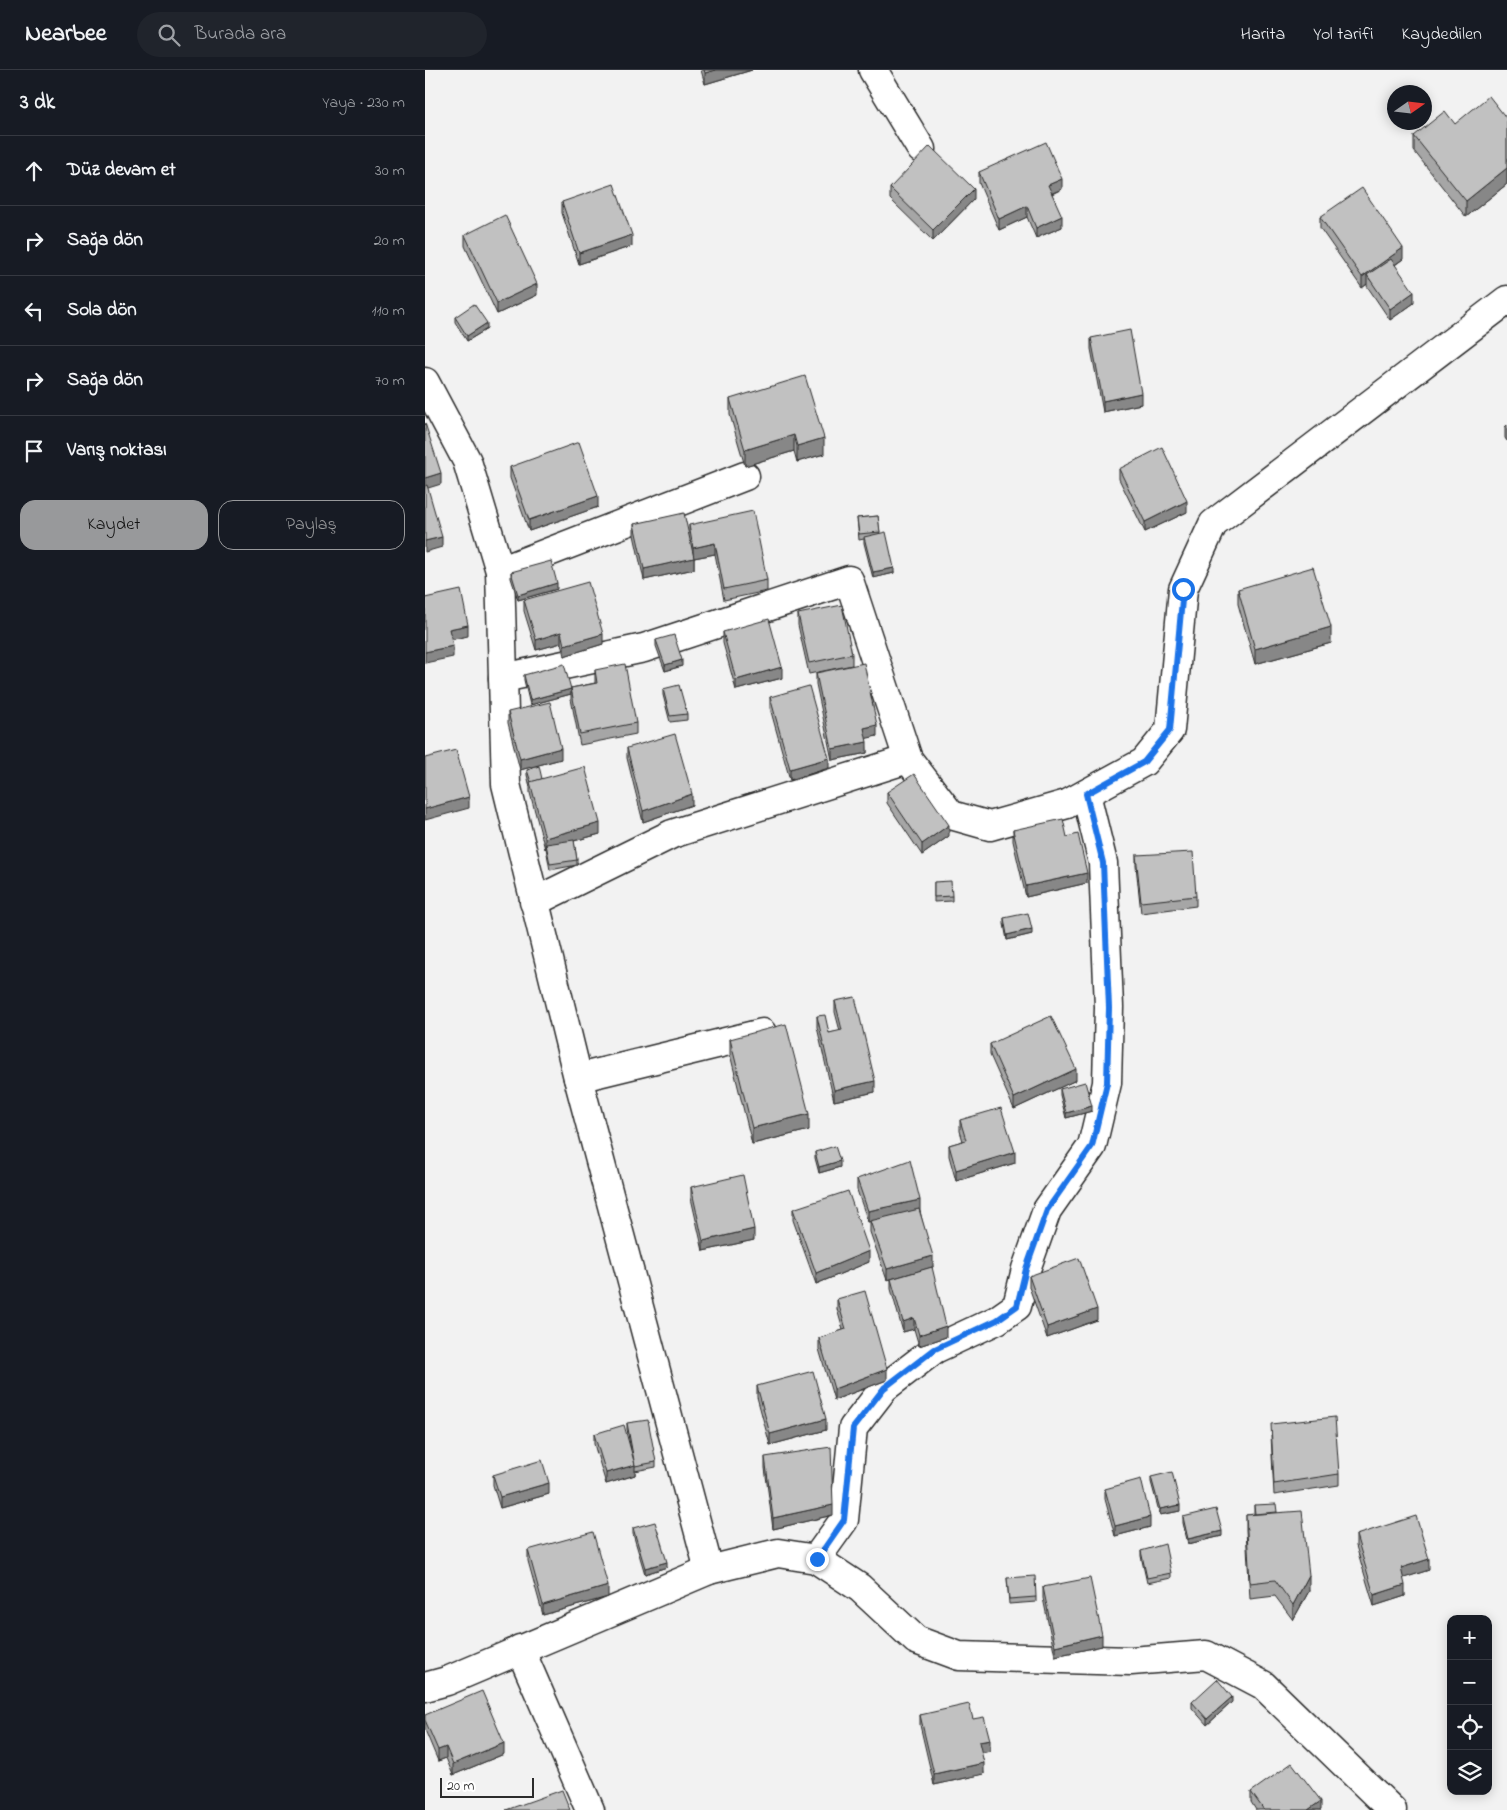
<!DOCTYPE html>
<html lang="tr">
<meta charset="utf-8">
<style>
body{margin:0;font-family:"Indie Flower",sans-serif;background:#20242c;color:#f1f3f6}
.controls{position:absolute;right:15px;bottom:15px;display:grid;overflow:hidden;border-radius:10px;box-shadow:0 2px 12px #0003}
.controls button{width:45px;height:45px;display:grid;place-items:center;padding:0;border:0;border-bottom:1px solid #363941;background:#171b24;color:#f1f3f6;font:25px sans-serif}
.compass{position:absolute;left:962px;top:15px;width:45px;height:45px;border-radius:50%;background:#171b24;box-shadow:0 2px 12px #0003;rotate:76deg}
.scale{position:absolute;left:15px;bottom:12px;width:94px;box-sizing:border-box;padding-left:5px;border:2px solid #2b2b2b;border-top:0;font-size:14px;line-height:18px;white-space:nowrap;color:#2b2b2b;-webkit-text-stroke:4px #fff;paint-order:stroke}
.stop{position:absolute;width:15px;height:15px;margin:-11px;border:4px solid #1a73e8;border-radius:50%;background:#fff}
.stop.end{background:#1a73e8;border-color:#fff;box-shadow:0 1px 5px #0008}
.list{margin:0;padding:0;list-style:none}
h2{display:flex;justify-content:space-between;align-items:center;height:65px;margin:0;padding:0 20px;font-size:21px}
h2 small{font-size:16px;font-weight:400;color:#9ea1a6}
.list li{display:grid;grid-template-columns:32px 1fr auto;gap:15px;align-items:center;box-sizing:border-box;height:70px;padding:0 20px;border-top:1px solid #363941}
.list b{display:block;font-size:19px;white-space:nowrap}
.list em{font-size:16px;font-style:normal;color:#9ea1a6}
.actions{display:flex;gap:10px;padding:15px 20px}
.actions a{flex:1;padding:11px 0;border:1px solid #98999b;border-radius:15px;text-align:center;font-size:18px;color:#98999b}
.actions .main{background:#98999b;color:#111}
.icon{flex:none;width:28px;height:28px;fill:none;stroke:currentColor;stroke-width:2;stroke-linecap:round;stroke-linejoin:round}
.map{position:relative;flex:none;width:1082px;height:1740px;overflow:hidden}
header{display:flex;align-items:center;gap:30px;box-sizing:border-box;height:70px;padding:0 25px;background:#171b24;border-bottom:1px solid #363941}
header strong{font-size:24px}
nav{display:flex;gap:28px;margin-inline-start:auto;font-size:18px}
.search{width:350px;height:45px;background:#20242c;display:flex;align-items:center;gap:12px;box-sizing:border-box;padding:0 18px;border-radius:28px;color:#9ea1a6;font-size:19px}
main{display:flex}
aside{flex:1;background:#171b24}
.map>svg:first-child{display:block}
.lines{fill:none;stroke-linecap:round;stroke-linejoin:round}
.street-casing{stroke:#2b2b2b;stroke-width:31}
.street{stroke:#fff;stroke-width:28}
.wall{fill:#a6a6a6;stroke:#2b2b2b}
.shaded-wall{fill:#878787;stroke:#2b2b2b}
.building{fill:#c1c1c1;stroke:#2b2b2b}
.route{stroke:#1a73e8;stroke-width:6}
</style>
<header>
<strong>Nearbee</strong>
<div class="search"><svg class="icon" aria-label="search" viewBox="0 0 24 24"><circle cx="10" cy="10" r="6"/><path d="M15 15l6 6"/></svg>Burada ara</div>
<nav><a>Harita</a><a>Yol tarifi</a><a>Kaydedilen</a></nav>
</header>
<main>
<aside>
<h2>3 dk<small>Yaya · 230 m</small></h2>
<ul class="list">
<li><svg class="icon" aria-label="ahead" viewBox="0 0 24 24"><path d="M12 20V5M6 11l6-6 6 6"/></svg><div><b>Düz devam et</b></div><em>30 m</em></li>
<li><svg class="icon" aria-label="right" viewBox="0 0 24 24"><path d="M7 20v-9h11M14 6l5 5-5 5"/></svg><div><b>Sağa dön</b></div><em>20 m</em></li>
<li><svg class="icon" aria-label="left" viewBox="0 0 24 24"><path d="M17 20v-9H6M10 6l-5 5 5 5"/></svg><div><b>Sola dön</b></div><em>110 m</em></li>
<li><svg class="icon" aria-label="right" viewBox="0 0 24 24"><path d="M7 20v-9h11M14 6l5 5-5 5"/></svg><div><b>Sağa dön</b></div><em>70 m</em></li>
<li><svg class="icon" aria-label="arrive" viewBox="0 0 24 24"><path d="M6 21V4h12l-3 4 3 4H6"/></svg><div><b>Varış noktası</b></div></li>
</ul>
<div class="actions"><a class="main">Kaydet</a><a>Paylaş</a></div>
</aside>
<div class="map">
<svg width="1082" height="1740" viewBox="0 0 1082 1740">
<rect width="100%" height="100%" fill="#f2f2f2"/>
<filter id="ink" filterUnits="userSpaceOnUse"><feTurbulence type="fractalNoise" baseFrequency=".02" numOctaves="2"/><feDisplacementMap in="SourceGraphic" scale="10" xChannelSelector="R" yChannelSelector="G"/><feConvolveMatrix kernelMatrix="1 2 1 2 8 2 1 2 1" color-interpolation-filters="sRGB"/></filter>
<g filter="url(#ink)">
<g class="lines">
<defs>
<g id="street">
<path d="M448,0L496,79"/>
<path d="M0,312L42,391L75,501L81,714L153,1008L284,1500"/>
<path d="M75,501L320,406"/>
<path d="M78,608L219,578L424,510L483,689L526,745L565,756L642,734L719,692L745,660L758,519L788,454L1082,230"/>
<path d="M109,832L247,764L483,689"/>
<path d="M153,1008L337,963"/>
<path d="M391,1489L419,1450L428,1358L459,1318L510,1279L572,1250L592,1236L601,1199L622,1140L667,1076L682,1013L684,937L678,793L661,724"/>
<path d="M95,1579L165,1740"/>
<path d="M0,1617L22,1611L284,1500L353,1483L391,1489L435,1518L491,1570L534,1586L706,1591L781,1585L838,1615L967,1740"/>
</g>
</defs>
<!-- street casing -->
<use href="#street" class="street-casing"/>
<!-- street -->
<use href="#street" class="street"/>
</g>
<!-- wall -->
<g class="wall">
<path d="M276,0H327L280,14Z"/>
<path d="M1082,49V114L1041,147L989,81V66L1030,54Z"/>
<path d="M554,102L637,119L627,124L637,157L611,168L602,147L574,160L554,113Z"/>
<path d="M465,118L549,129L508,171L465,129Z"/>
<path d="M137,132L207,176L154,194L137,143Z"/>
<path d="M895,147L978,189L970,195L989,233L965,250L942,216V214L937,218L895,158Z"/>
<path d="M40,165L112,225L72,244L40,176Z"/>
<path d="M30,247L62,259L42,271L30,252Z"/>
<path d="M666,268L716,334L678,342L666,279Z"/>
<path d="M305,329L399,384L372,392L369,381L320,396L305,345Z"/>
<path d="M1082,355V371L1080,368V357Z"/>
<path d="M85,397L173,437L104,461L85,408Z"/>
<path d="M694,399L762,442L720,462L694,409Z"/>
<path d="M453,446L455,464L469,503L448,508L439,473V469L434,470L432,448Z"/>
<path d="M209,454L264,464V455L342,510V521L299,530L290,484L269,488V499L219,510L209,465Z"/>
<path d="M86,502L132,519L93,530L86,508Z"/>
<path d="M813,519L906,573L830,594L813,534Z"/>
<path d="M99,530L178,574L139,586L136,573L111,580L99,541Z"/>
<path d="M373,544L427,584V595L384,604L373,555Z"/>
<path d="M298,562L357,608L311,620L298,573Z"/>
<path d="M231,570L257,596L240,601L231,576Z"/>
<path d="M170,600L211,653V664L155,675L146,629V618L170,613Z"/>
<path d="M391,603L452,666L441,668L442,683L407,690L391,614Z"/>
<path d="M99,605L146,624L105,635L99,610Z"/>
<path d="M238,619L262,644V650L245,652L238,625Z"/>
<path d="M345,627L404,698L365,710L345,638Z"/>
<path d="M83,642L136,689L95,700L83,653Z"/>
<path d="M202,678L267,735L218,752L202,688Z"/>
<path d="M102,700L117,709L175,764L149,771L152,790V795L125,800L121,778L120,779L105,723V717L102,705Z"/>
<path d="M462,722L524,766L497,785L462,733Z"/>
<path d="M588,760L642,767L662,813L601,827L588,771Z"/>
<path d="M711,785L771,826V836L716,843L711,796Z"/>
<path d="M509,812L527,826V831L509,832Z"/>
<path d="M579,848L607,864L582,870L579,854Z"/>
<path d="M410,931L450,1022L409,1031L392,957V946L404,963L415,961L410,942Z"/>
<path d="M305,969L384,1060L327,1074L305,984Z"/>
<path d="M565,974L651,1010L589,1039L565,985Z"/>
<path d="M635,1019L667,1041L641,1048L635,1025Z"/>
<path d="M535,1050L590,1093L531,1111L524,1086V1075L538,1071L535,1061Z"/>
<path d="M390,1082L415,1097L394,1103L390,1088Z"/>
<path d="M432,1109L495,1141L508,1197L488,1203L521,1267L494,1276L489,1259L478,1262L466,1219V1209L462,1210L445,1162V1151L443,1152L432,1120Z"/>
<path d="M266,1117L329,1170L278,1181L266,1128Z"/>
<path d="M368,1139L444,1192L391,1214L368,1150Z"/>
<path d="M604,1206L672,1250L622,1268L604,1217Z"/>
<path d="M412,1229L462,1310L409,1330L394,1279V1268L418,1260L412,1239Z"/>
<path d="M332,1316L401,1360L345,1375L332,1327Z"/>
<path d="M202,1353L231,1392V1397L210,1401V1405L181,1414L169,1374V1364L206,1380L202,1359Z"/>
<path d="M846,1365L914,1404V1415L849,1425Z"/>
<path d="M340,1387L408,1445L348,1459L340,1398Z"/>
<path d="M68,1405L124,1424L75,1438L68,1415Z"/>
<path d="M726,1407L755,1441L735,1445L726,1412Z"/>
<path d="M680,1419L725,1457L690,1466L680,1429Z"/>
<path d="M829,1435L852,1442L884,1521L868,1550L850,1526L825,1529L821,1460V1445L829,1444Z"/>
<path d="M758,1447L797,1466L763,1474L758,1453Z"/>
<path d="M208,1458L242,1497L220,1504L208,1464Z"/>
<path d="M931,1465L1004,1500L978,1508L980,1526L949,1536L931,1476Z"/>
<path d="M103,1480L183,1527L118,1545L103,1491Z"/>
<path d="M716,1481L746,1503V1508L722,1513L716,1486Z"/>
<path d="M582,1508L611,1527V1532L584,1534Z"/>
<path d="M618,1517L677,1576L630,1586L618,1528Z"/>
<path d="M767,1632H807L782,1655L767,1638Z"/>
<path d="M0,1645L79,1684L28,1705L21,1688L13,1691L0,1660Z"/>
<path d="M495,1645L548,1649L565,1681L556,1683L559,1704L509,1715L495,1655Z"/>
<path d="M826,1722L896,1740H831L826,1732Z"/>
</g>
<!-- shaded-wall -->
<g class="shaded-wall">
<path d="M291,0H327L280,14V3Z"/>
<path d="M1082,98V114L1041,147V131Z"/>
<path d="M637,109V119L623,125V115Z"/>
<path d="M549,119V129L508,171V160Z"/>
<path d="M602,136V147L574,160V149Z"/>
<path d="M637,146V157L611,168V158Z"/>
<path d="M207,165V176L154,194V183Z"/>
<path d="M978,178V189L946,211L942,205V214L937,218V207Z"/>
<path d="M112,214V225L72,244V233Z"/>
<path d="M989,222V233L965,250V239Z"/>
<path d="M62,253V259L42,271V266Z"/>
<path d="M716,323V334L678,342V331Z"/>
<path d="M369,365V381L320,396V380Z"/>
<path d="M399,368V384L372,392V376Z"/>
<path d="M16,403V414L0,419V408Z"/>
<path d="M173,426V437L104,461V450Z"/>
<path d="M762,431V442L720,462V452Z"/>
<path d="M17,467V477L0,482V471Z"/>
<path d="M290,473V484L269,488V499L219,510V499L268,488V478Z"/>
<path d="M469,498V503L448,508V502Z"/>
<path d="M132,513V519L93,530V525Z"/>
<path d="M43,555V566L24,570V559Z"/>
<path d="M906,557V573L830,594V579Z"/>
<path d="M136,562V573L111,580V570Z"/>
<path d="M178,564V574L139,586V575Z"/>
<path d="M28,576V587L0,593V582Z"/>
<path d="M257,590V596L240,601V595Z"/>
<path d="M357,597V608L311,620V610Z"/>
<path d="M146,619V624L105,635V630Z"/>
<path d="M452,655V666L439,669V658Z"/>
<path d="M442,672V683L407,690V679Z"/>
<path d="M136,678V689L95,700V689Z"/>
<path d="M404,688V698L365,710V699Z"/>
<path d="M267,724V735L218,752V741Z"/>
<path d="M44,727V738L0,750V739Z"/>
<path d="M175,753V764L122,778L121,774V778L120,779V768Z"/>
<path d="M524,755V766L497,785V774Z"/>
<path d="M662,803V813L601,827V816Z"/>
<path d="M607,859V864L582,870V865Z"/>
<path d="M651,999V1010L589,1039V1028Z"/>
<path d="M450,1011V1022L409,1031V1020Z"/>
<path d="M667,1036V1041L641,1048V1043Z"/>
<path d="M384,1044V1060L327,1074V1058Z"/>
<path d="M590,1082V1093L531,1111V1100Z"/>
<path d="M415,1091V1097L394,1103V1097Z"/>
<path d="M495,1130V1141L443,1152V1141Z"/>
<path d="M329,1159V1170L278,1181V1171Z"/>
<path d="M444,1181V1192L391,1214V1203Z"/>
<path d="M508,1186V1197L462,1210V1199Z"/>
<path d="M672,1239V1250L622,1268V1257Z"/>
<path d="M489,1248V1259L478,1262V1252Z"/>
<path d="M521,1256V1267L494,1276V1265Z"/>
<path d="M462,1299V1310L409,1330V1319Z"/>
<path d="M401,1349V1360L345,1375V1364Z"/>
<path d="M210,1395V1405L181,1414V1403Z"/>
<path d="M124,1413V1424L75,1438V1427Z"/>
<path d="M408,1435V1445L348,1459V1448Z"/>
<path d="M755,1435V1441L735,1445V1439Z"/>
<path d="M725,1447V1457L690,1466V1456Z"/>
<path d="M797,1461V1466L763,1474V1469Z"/>
<path d="M1004,1489V1500L976,1509V1498Z"/>
<path d="M242,1492V1497L220,1504V1498Z"/>
<path d="M884,1505V1521L868,1550V1535Z"/>
<path d="M980,1515V1526L949,1536V1525Z"/>
<path d="M183,1516V1527L118,1545V1535Z"/>
<path d="M677,1565V1576L630,1586V1576Z"/>
<path d="M807,1627V1632L782,1655V1649Z"/>
<path d="M565,1670V1681L554,1683V1672Z"/>
<path d="M79,1673V1684L28,1705V1694Z"/>
<path d="M21,1677V1688L13,1691V1680Z"/>
<path d="M559,1693V1704L509,1715V1704Z"/>
<path d="M896,1731V1740H883Z"/>
</g>
<!-- building -->
<g class="building">
<path d="M279,0H291L280,3Z"/>
<path d="M1064,26L1082,49V98L1041,131L989,66L1020,41L1030,54Z"/>
<path d="M621,72L637,109L623,115L637,146L611,158L602,136L574,149L554,102Z"/>
<path d="M505,76L549,119L508,160L465,118Z"/>
<path d="M189,114L207,165L154,183L137,132Z"/>
<path d="M937,118L978,178L937,207L895,147Z"/>
<path d="M80,145L112,214L72,233L40,165Z"/>
<path d="M966,189L989,222L965,239L942,205Z"/>
<path d="M49,234L62,253L42,266L30,247Z"/>
<path d="M705,260L716,323L678,331L666,268Z"/>
<path d="M380,306L399,368L372,376L369,365L320,380L305,329Z"/>
<path d="M0,353L16,403L0,408Z"/>
<path d="M154,372L173,426L104,450L85,397Z"/>
<path d="M737,377L762,431L720,452L694,399Z"/>
<path d="M2,415L17,467L0,471V416Z"/>
<path d="M328,441L342,510L299,519L290,473L268,478L264,455Z"/>
<path d="M259,443L269,488L219,499L209,454Z"/>
<path d="M453,446L455,462L434,464L432,448Z"/>
<path d="M461,462L469,498L448,502L439,467Z"/>
<path d="M126,491L132,513L93,525L86,502Z"/>
<path d="M888,497L906,557L830,579L813,519Z"/>
<path d="M163,512L178,564L139,575L136,562L111,570L99,530Z"/>
<path d="M36,520L43,555L24,559L28,576L0,582V528Z"/>
<path d="M417,535L427,584L384,593L373,544Z"/>
<path d="M344,549L357,597L311,610L298,562Z"/>
<path d="M249,565L257,590L240,595L231,570Z"/>
<path d="M439,593L452,655L439,658L442,672L407,679L391,603Z"/>
<path d="M139,594L146,619L105,630L99,605Z"/>
<path d="M200,594L211,653L155,664L146,618L172,613L170,600Z"/>
<path d="M254,615L262,644L245,646L238,619Z"/>
<path d="M384,616L404,688L365,699L345,627Z"/>
<path d="M125,632L136,678L95,689L83,642Z"/>
<path d="M250,664L267,724L218,741L202,678Z"/>
<path d="M31,680L44,727L0,739V688Z"/>
<path d="M114,696L117,709L106,712L102,700Z"/>
<path d="M160,697L175,753L120,768L105,712Z"/>
<path d="M489,704L524,755L497,774L462,722Z"/>
<path d="M638,749L642,767L653,764L662,803L601,816L588,760Z"/>
<path d="M149,770L152,790L125,794L121,774Z"/>
<path d="M768,782L771,826L716,832L711,785Z"/>
<path d="M526,811L527,826L509,827V812Z"/>
<path d="M603,843L607,859L582,865L579,848Z"/>
<path d="M430,927L450,1011L409,1020L392,946L400,945L404,963L417,960L410,931Z"/>
<path d="M626,946L651,999L589,1028L565,974Z"/>
<path d="M361,954L384,1044L327,1058L305,969Z"/>
<path d="M660,1012L667,1036L641,1043L635,1019Z"/>
<path d="M576,1038L590,1082L531,1100L524,1075L541,1070L535,1050Z"/>
<path d="M410,1076L415,1091L394,1097L390,1082Z"/>
<path d="M485,1090L495,1130L443,1141L432,1109Z"/>
<path d="M318,1105L329,1159L278,1171L266,1117Z"/>
<path d="M423,1121L444,1181L391,1203L368,1139Z"/>
<path d="M494,1139L508,1186L462,1199L445,1151Z"/>
<path d="M654,1188L672,1239L622,1257L604,1206Z"/>
<path d="M507,1197L521,1256L494,1265L489,1248L478,1252L466,1209Z"/>
<path d="M440,1221L462,1299L409,1319L394,1268L421,1259L412,1229Z"/>
<path d="M388,1301L401,1349L345,1364L332,1316Z"/>
<path d="M910,1347L914,1404L849,1414L846,1354Z"/>
<path d="M223,1350L231,1392L210,1396L202,1353Z"/>
<path d="M199,1355L210,1395L181,1403L169,1364Z"/>
<path d="M406,1377L408,1435L348,1448L340,1387Z"/>
<path d="M117,1390L124,1413L75,1427L68,1405Z"/>
<path d="M747,1402L755,1435L735,1439L726,1407Z"/>
<path d="M716,1409L725,1447L690,1456L680,1419Z"/>
<path d="M851,1434L852,1442L830,1444L829,1435Z"/>
<path d="M791,1439L797,1461L763,1469L758,1447Z"/>
<path d="M877,1441L884,1505L868,1535L850,1510L825,1513L821,1445Z"/>
<path d="M991,1446L1004,1489L976,1498L980,1515L949,1525L931,1465Z"/>
<path d="M230,1452L242,1492L220,1498L208,1458Z"/>
<path d="M168,1462L183,1516L118,1535L103,1480Z"/>
<path d="M740,1474L746,1503L722,1508L716,1481Z"/>
<path d="M610,1506L611,1527L584,1529L582,1508Z"/>
<path d="M665,1508L677,1565L630,1576L618,1517Z"/>
<path d="M792,1609L807,1627L782,1649L767,1632Z"/>
<path d="M57,1621L79,1673L28,1694L21,1677L13,1680L0,1650V1645Z"/>
<path d="M544,1634L548,1649L559,1647L565,1670L554,1672L559,1693L509,1704L495,1645Z"/>
<path d="M867,1693L896,1731L883,1740H839L826,1722Z"/>
<path d="M137,1720L145,1740H81Z"/>
</g>
</g>
<g class="lines" filter="url(#ink)">
<!-- route -->
<path class="route" d="M392,1489L419,1450L428,1358L459,1318L510,1279L572,1250L592,1236L601,1199L622,1140L667,1076L682,1013L684,938L678,793L661,724L719,692L745,660L758,519"/>
</g>
</svg>
<div class="controls">
<button>+</button>
<button>−</button>
<button><svg class="icon" aria-label="locate" viewBox="0 0 24 24"><circle cx="12" cy="12" r="6"/><path d="M12 2v4M12 18v4M2 12h4M18 12h4"/></svg></button>
<button><svg class="icon" aria-label="layers" viewBox="0 0 24 24"><path d="M12 4l9 5-9 5-9-5zM3 14l9 5 9-5"/></svg></button>
</div>
<svg class="compass" viewBox="-18 -18 36 36"><path d="M0-13l5 13h-10z" fill="#e53935"/><path d="M0 13l5-13h-10z" fill="#9ea1a6"/></svg>
<div class="scale">20 m</div>
<div class="stop" style="left:758px;top:519px"></div>
<div class="stop end" style="left:392px;top:1489px"></div>
</div>
</main>
